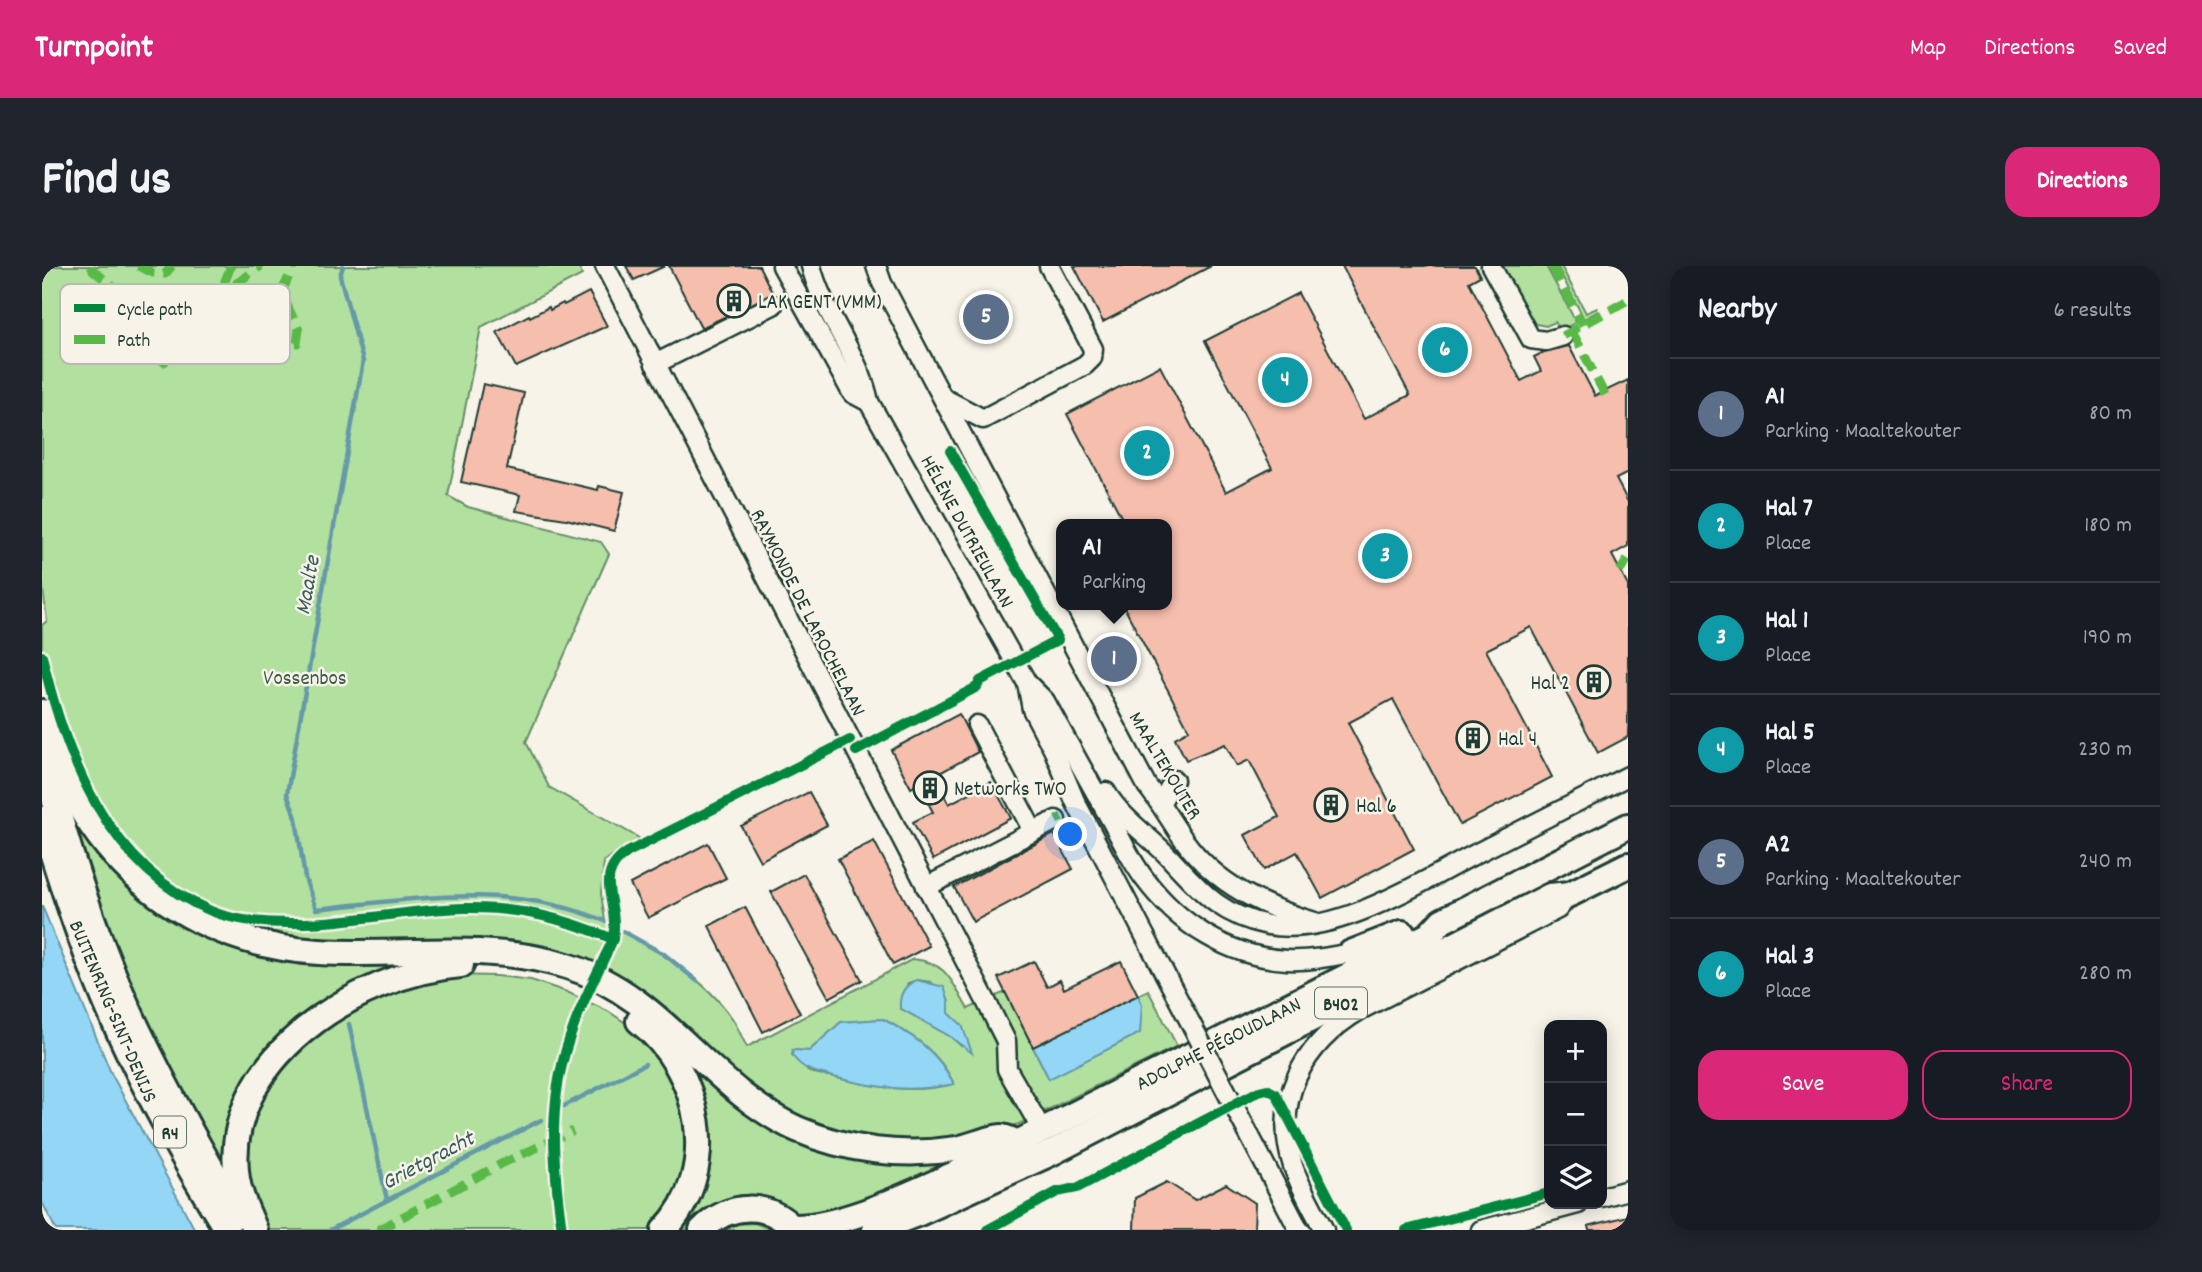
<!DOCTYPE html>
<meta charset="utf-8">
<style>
body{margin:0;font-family:Dekko,sans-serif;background:#20242c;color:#f1f3f6}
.controls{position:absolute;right:21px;bottom:21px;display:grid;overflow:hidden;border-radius:14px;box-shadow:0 4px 18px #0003}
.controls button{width:63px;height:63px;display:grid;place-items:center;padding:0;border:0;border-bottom:2px solid #363941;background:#171b24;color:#f1f3f6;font:35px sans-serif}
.you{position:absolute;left:1029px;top:569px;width:24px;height:24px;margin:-18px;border:5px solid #fff;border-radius:50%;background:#1a73e8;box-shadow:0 0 0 10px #1a73e833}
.badge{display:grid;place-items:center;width:46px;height:46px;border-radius:50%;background:#db2777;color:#fff;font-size:23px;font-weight:700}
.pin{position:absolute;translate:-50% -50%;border:4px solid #fff;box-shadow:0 2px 7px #0006}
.popup{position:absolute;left:1014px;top:253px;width:116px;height:91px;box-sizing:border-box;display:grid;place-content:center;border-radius:14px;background:#171b24;filter:drop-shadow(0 2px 5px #0005);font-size:23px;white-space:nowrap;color:#9ea1a6}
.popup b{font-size:26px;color:#f1f3f6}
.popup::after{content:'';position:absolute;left:50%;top:100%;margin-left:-14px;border:14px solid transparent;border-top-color:#171b24}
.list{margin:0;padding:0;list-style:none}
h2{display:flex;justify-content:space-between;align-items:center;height:91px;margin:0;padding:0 28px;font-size:30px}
h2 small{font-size:23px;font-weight:400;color:#9ea1a6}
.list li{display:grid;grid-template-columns:46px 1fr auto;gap:21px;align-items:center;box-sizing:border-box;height:112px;padding:0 28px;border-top:2px solid #363941}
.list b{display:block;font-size:26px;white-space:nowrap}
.list p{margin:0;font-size:23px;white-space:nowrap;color:#9ea1a6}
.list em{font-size:23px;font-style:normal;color:#9ea1a6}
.actions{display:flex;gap:14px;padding:21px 28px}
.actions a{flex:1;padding:16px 0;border:2px solid #db2777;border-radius:21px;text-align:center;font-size:24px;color:#db2777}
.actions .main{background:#db2777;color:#fff}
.icon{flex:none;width:38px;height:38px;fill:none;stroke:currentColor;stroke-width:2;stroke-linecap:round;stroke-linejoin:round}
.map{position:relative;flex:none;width:1586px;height:964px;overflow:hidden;border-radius:21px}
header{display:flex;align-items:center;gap:42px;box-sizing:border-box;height:98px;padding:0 35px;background:#db2777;color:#fff}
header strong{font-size:33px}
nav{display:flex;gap:38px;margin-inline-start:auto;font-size:24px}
.intro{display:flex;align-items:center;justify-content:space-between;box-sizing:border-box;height:168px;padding:0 42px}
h1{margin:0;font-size:49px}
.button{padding:18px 32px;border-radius:21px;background:#db2777;color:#fff;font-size:24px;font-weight:700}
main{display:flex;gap:42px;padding:0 42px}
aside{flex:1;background:#171b24;border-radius:21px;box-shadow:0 4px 18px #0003}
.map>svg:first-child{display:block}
.green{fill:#b1e09f;stroke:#688e6a;stroke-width:2;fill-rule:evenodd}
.water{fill:#94d6f6;stroke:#6599a8;stroke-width:2}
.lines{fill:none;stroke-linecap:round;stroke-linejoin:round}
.stream{stroke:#6599a8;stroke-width:4.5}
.building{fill:#f6bead;stroke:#1f3d34;stroke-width:2}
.minor-casing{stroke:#1f3d34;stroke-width:23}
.highway-casing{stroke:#1f3d34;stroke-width:30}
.minor{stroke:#f7f3e8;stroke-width:18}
.highway{stroke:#f7f3e8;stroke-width:24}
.minor-bridge-casing{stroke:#1f3d34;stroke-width:23;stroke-linecap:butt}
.minor-bridge{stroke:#f7f3e8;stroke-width:18}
.quiet{stroke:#58b947;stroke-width:9;stroke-dasharray:18 9;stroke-linecap:butt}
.cycleway-casing{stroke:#f7f3e8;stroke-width:15}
.cycleway{stroke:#00873e;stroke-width:10}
.labels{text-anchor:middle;stroke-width:5;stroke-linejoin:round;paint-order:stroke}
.shield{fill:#f7f3e8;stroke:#60746a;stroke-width:2}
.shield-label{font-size:19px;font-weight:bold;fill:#1f3d34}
.poi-label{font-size:21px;fill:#1f3d34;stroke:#f7f3e8;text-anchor:start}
.street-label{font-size:21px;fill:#1f3d34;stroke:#f7f3e8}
.park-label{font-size:21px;fill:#3c5e49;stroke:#f7f3e8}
.water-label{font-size:23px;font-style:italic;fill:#365c5b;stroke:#f7f3e8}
.key{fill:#f7f3e8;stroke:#b6bcb2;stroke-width:2}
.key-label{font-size:19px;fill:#1f3d34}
</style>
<header>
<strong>Turnpoint</strong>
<nav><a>Map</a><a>Directions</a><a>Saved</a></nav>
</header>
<div class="intro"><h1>Find us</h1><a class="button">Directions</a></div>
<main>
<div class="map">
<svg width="1586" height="964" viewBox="0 0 1586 964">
<rect width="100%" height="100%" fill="#f7f3e8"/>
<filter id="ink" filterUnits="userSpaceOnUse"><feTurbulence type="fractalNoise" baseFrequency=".0143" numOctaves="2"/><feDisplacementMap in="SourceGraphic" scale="14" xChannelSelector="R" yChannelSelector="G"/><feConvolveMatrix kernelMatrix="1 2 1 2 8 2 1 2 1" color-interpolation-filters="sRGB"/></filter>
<g filter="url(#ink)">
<!-- green -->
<g class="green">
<path d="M0,0H537L540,9L439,61L406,230L426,241L559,276L567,288L484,476L507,521L597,572L562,595L559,627L563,655C608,681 660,708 690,752C696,761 700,772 705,781L871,693C906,697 909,715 926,743L963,726L1007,813L1100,739L1096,729L1106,724L1135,780L977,858L914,874L846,877L788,866L730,840L568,709L333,677L239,673L164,650L84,590L40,526L10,453L0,410V359L5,355L0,315ZM875,714L889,716L907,736V747L918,779L909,771L858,742L866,717ZM841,753C872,770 897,786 912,818C857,831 820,816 767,806L751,784L767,785L799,756Z"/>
<path d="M1458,0H1504L1534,56L1519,65L1513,56L1504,60L1489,57Z"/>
<path d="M1515,0H1519L1544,47L1555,42L1556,45L1542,53Z"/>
<path d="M12,504L38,552L172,670L394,692L218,799L193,927L84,716Z"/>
<path d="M408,709L455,710L489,714L525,726L566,745L594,764L631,810L645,860L642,906L629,938L608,964H221L209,934L203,886L215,837L253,783L307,741Z"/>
<path d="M632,774L772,878L937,884C893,904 849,925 803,940C794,943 783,948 773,950C758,953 751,943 739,937C705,918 666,935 645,964H632L656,924Z"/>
<path d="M713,957L730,964H683L695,958Z"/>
</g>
<!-- water -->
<g class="water">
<path d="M0,640L69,807L153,964H14L0,936Z"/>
<path d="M875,714L902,721L907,736V747L920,759L930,787L909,771L858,742C857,729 862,719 875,714Z"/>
<path d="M1096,729L1100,739L1098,767L1007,813L991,781Z"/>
<path d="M841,753C874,771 895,785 912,818C870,827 832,822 792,811C773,806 761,805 750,789L751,784L767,785L799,756Z"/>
</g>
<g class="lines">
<!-- stream -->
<g class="stream">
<path d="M301,0L298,10L321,95L245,528L254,552L263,612L274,643C374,633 467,615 563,655"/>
<path d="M580,665L622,688L655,715"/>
<path d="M307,758L345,934"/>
<path d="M522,840L603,798"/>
<path d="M288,964L499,854"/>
</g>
</g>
<!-- building -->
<g class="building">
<path d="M584,0H623L592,14Z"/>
<path d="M627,0H717L731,28L659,62Z"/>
<path d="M1032,0H1169L1061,56Z"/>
<path d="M1300,0H1433L1438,10L1427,16L1479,115L1499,105L1492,91L1502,86L1527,80L1553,130L1586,114V207L1574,213L1586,236V280L1570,289L1586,320V471L1556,487L1489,361L1444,384L1510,511L1418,559L1351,433L1306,457L1372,583L1280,632L1255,586L1222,604L1203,569L1237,551L1207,494L1195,500L1183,478L1144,494L1133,472L1147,464L1081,339H1124V258H1083L1025,148L1118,100L1184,226L1230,202L1163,75L1256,27L1322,153L1368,129Z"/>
<path d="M547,26L565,60L474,101L455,66L487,49L488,51L507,41L508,44L521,37L522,39Z"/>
<path d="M441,118L482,127L465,203L556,224L557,220L582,226L572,265L524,253L474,245L478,229L419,216Z"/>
<path d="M917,448L936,486L892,510L907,538L949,516L969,552L891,594L871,556L891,546L876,518L869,522L849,484Z"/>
<path d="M767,526L785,559L718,595L699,560Z"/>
<path d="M1012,568L1031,603L931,656L912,621Z"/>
<path d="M832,575L887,680L851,699L796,593Z"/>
<path d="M666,577L684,612L606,652L588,618Z"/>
<path d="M762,608L820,714L787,732L729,626Z"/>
<path d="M703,641L758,747L721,766L667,660Z"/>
<path d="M992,695L1005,721L1018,714L1022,723L1079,695L1096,729L991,781L956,712Z"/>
<path d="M1125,916L1153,934L1184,918L1213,937L1212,964H1092L1093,932Z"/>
<path d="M1586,950V964H1547L1546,960Z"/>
</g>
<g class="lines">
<defs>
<g id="minor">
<path d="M563,0L943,733L964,775L965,803L1000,864"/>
<path d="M740,0L810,127L827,136"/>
<path d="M769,0C781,48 818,90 827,136L985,417L1003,435C1023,472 1044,509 1065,547C1077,568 1087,592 1102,612C1136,658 1187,691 1245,694C1267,695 1288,691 1309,687"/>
<path d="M834,0L840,17L1105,520C1119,537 1129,556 1142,574C1174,619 1224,642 1276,657"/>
<path d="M1449,0L1489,73L1504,75L1521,70"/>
<path d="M613,98L731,39"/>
<path d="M901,132L941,153L1043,99L1050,92L1051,83L1007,0"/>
<path d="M985,417L990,443L1012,485L1033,535L1103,670"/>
<path d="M935,459L991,565"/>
<path d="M1064,526C1080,553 1106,569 1127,591C1159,625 1177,649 1226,659C1294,672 1380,615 1439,585C1488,560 1537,535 1586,510"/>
<path d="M1119,536L1132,514"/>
<path d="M884,621L1014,554"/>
<path d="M1560,931L1586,924"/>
<path d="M1282,964C1271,943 1259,923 1251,900C1230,834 1261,778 1318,744L1516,643L1528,628"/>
<path d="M1439,964L1536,938"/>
</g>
<g id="highway">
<path d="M0,446C33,583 136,678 277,686C361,691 444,675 525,700C622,729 666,823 755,863C805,885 861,891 914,883C926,881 950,871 959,871C964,871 971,875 976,877"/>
<path d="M0,490C26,584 55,679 97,766C127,829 161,889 196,949"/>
<path d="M0,553C22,626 46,699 78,768C109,836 146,901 185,964"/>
<path d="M1309,687L1360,667"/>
<path d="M597,755C659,804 680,904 622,964"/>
<path d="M750,961C803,962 872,925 920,905L1387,669L1400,655L1586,560"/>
<path d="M213,964C206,947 198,932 195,913C177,794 316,707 419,699"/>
<path d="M660,964C686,937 727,934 752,964"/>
<path d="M833,964L877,947L1009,887L1508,630L1528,628L1586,599"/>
</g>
</defs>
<!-- minor casing -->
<use href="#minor" class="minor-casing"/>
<!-- highway casing -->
<use href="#highway" class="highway-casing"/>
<!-- minor -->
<use href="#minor" class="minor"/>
<!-- highway -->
<use href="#highway" class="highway"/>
<defs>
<path id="minor-bridge" d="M1103,670L1257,964"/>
</defs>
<!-- minor-bridge casing -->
<use href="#minor-bridge" class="minor-bridge-casing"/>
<!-- minor-bridge -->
<use href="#minor-bridge" class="minor-bridge"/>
<!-- quiet -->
<g class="quiet">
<path d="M49,0L51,4L87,34L102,66L122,96L137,86L154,64L166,62L243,78L255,77L257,64L245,39L241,23L252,0"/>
<path d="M96,0L111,7L123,8L130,0"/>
<path d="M189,0L183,15L192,19L219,0"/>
<path d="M1510,0L1541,59"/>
<path d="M1530,65L1563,129"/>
<path d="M1521,70L1586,34"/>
<path d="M1578,305L1586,293"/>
<path d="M1014,554L1020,551"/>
<path d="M336,964L461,897L531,865"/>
</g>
<defs>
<g id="cycleway">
<path d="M0,390C23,490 66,602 169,645C197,657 233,657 263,657C316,656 369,643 422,642C477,641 521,652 571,673"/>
<path d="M814,485L935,421L938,415L1016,374L908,185"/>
<path d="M520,964C510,892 505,829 532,760C540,738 550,717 560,697C563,689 569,680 571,672C578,637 549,610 586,586L808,474"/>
<path d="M945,964L1015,926L1035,922L1217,825L1225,823L1234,828L1304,964"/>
<path d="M1364,964L1507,927"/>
</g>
</defs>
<!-- cycleway casing -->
<use href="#cycleway" class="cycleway-casing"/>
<!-- cycleway -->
<use href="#cycleway" class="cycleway"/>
</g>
</g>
<!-- icons -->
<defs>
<symbol id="building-ring" viewBox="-11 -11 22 22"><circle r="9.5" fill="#f7f3e8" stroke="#1f3d34" stroke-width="1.5"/><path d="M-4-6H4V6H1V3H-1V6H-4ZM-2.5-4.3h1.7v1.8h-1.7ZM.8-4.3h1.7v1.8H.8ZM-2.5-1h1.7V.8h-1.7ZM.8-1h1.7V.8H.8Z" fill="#1f3d34"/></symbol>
</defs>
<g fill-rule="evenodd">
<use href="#building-ring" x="673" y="16" width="38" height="38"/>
<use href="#building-ring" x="1533" y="397" width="38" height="38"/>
<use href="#building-ring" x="1412" y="453" width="38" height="38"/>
<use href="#building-ring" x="869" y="503" width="38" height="38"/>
<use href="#building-ring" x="1270" y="520" width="38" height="38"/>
</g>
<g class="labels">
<!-- shield labels -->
<g class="shield">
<rect x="1273" y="721.5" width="52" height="31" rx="5"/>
<rect x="112" y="850.5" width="32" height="31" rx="5"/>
</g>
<g class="shield-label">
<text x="1299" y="744">B402</text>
<text x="128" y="873">R4</text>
</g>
<!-- poi labels -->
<g class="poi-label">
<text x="716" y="42">LAK GENT (VMM)</text>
<text x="1528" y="423" text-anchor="end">Hal 2</text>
<text x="1456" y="479">Hal 4</text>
<text x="912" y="529">Networks TWO</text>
<text x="1314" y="546">Hal 6</text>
</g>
<!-- street labels -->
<g class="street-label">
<text transform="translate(926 265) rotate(61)" y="7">HÉLÈNE DUTRIEULAAN</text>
<text transform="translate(767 346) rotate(63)" y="7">RAYMONDE DE LAROCHELAAN</text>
<text transform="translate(1124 499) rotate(59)" y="7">MAALTEKOUTER</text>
<text transform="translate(72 745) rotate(67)" y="7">BUITENRING-SINT-DENIJS</text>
<text transform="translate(1176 777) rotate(-27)" y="7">ADOLPHE PÉGOUDLAAN</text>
</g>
<!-- park labels -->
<g class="park-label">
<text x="263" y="418">Vossenbos</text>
</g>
<!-- water labels -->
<g class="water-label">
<text transform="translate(264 319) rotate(-80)" y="8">Maalte</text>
<text transform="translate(385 893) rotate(-28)" y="8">Grietgracht</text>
</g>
</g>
<!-- legend -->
<rect x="18" y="18" width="230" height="80" rx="10" class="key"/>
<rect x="32" y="38" width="31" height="8" fill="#00873e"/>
<rect x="32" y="69" width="31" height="9" fill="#58b947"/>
<g class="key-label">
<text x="75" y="49">Cycle path</text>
<text x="75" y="80">Path</text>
</g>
</svg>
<div class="controls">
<button>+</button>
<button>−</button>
<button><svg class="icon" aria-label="layers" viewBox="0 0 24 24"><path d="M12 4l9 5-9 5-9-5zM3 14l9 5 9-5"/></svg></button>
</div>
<div class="you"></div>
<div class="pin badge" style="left:1072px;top:393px;background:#5c6f8a">1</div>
<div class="popup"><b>A1</b>Parking</div>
<div class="pin badge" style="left:1105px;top:187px;background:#0f9aa8">2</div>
<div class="pin badge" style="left:1343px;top:290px;background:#0f9aa8">3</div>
<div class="pin badge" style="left:1243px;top:114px;background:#0f9aa8">4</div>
<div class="pin badge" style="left:944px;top:51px;background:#5c6f8a">5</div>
<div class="pin badge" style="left:1403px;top:84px;background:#0f9aa8">6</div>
</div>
<aside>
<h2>Nearby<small>6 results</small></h2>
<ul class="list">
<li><span class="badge" style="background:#5c6f8a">1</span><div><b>A1</b><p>Parking · Maaltekouter</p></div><em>80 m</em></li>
<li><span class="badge" style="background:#0f9aa8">2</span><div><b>Hal 7</b><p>Place</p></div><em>180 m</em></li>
<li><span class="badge" style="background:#0f9aa8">3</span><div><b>Hal 1</b><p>Place</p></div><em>190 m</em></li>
<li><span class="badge" style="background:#0f9aa8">4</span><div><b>Hal 5</b><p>Place</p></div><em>230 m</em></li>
<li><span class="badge" style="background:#5c6f8a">5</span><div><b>A2</b><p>Parking · Maaltekouter</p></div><em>240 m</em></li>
<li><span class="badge" style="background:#0f9aa8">6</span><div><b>Hal 3</b><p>Place</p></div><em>280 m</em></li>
</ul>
<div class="actions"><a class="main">Save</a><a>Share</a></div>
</aside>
</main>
